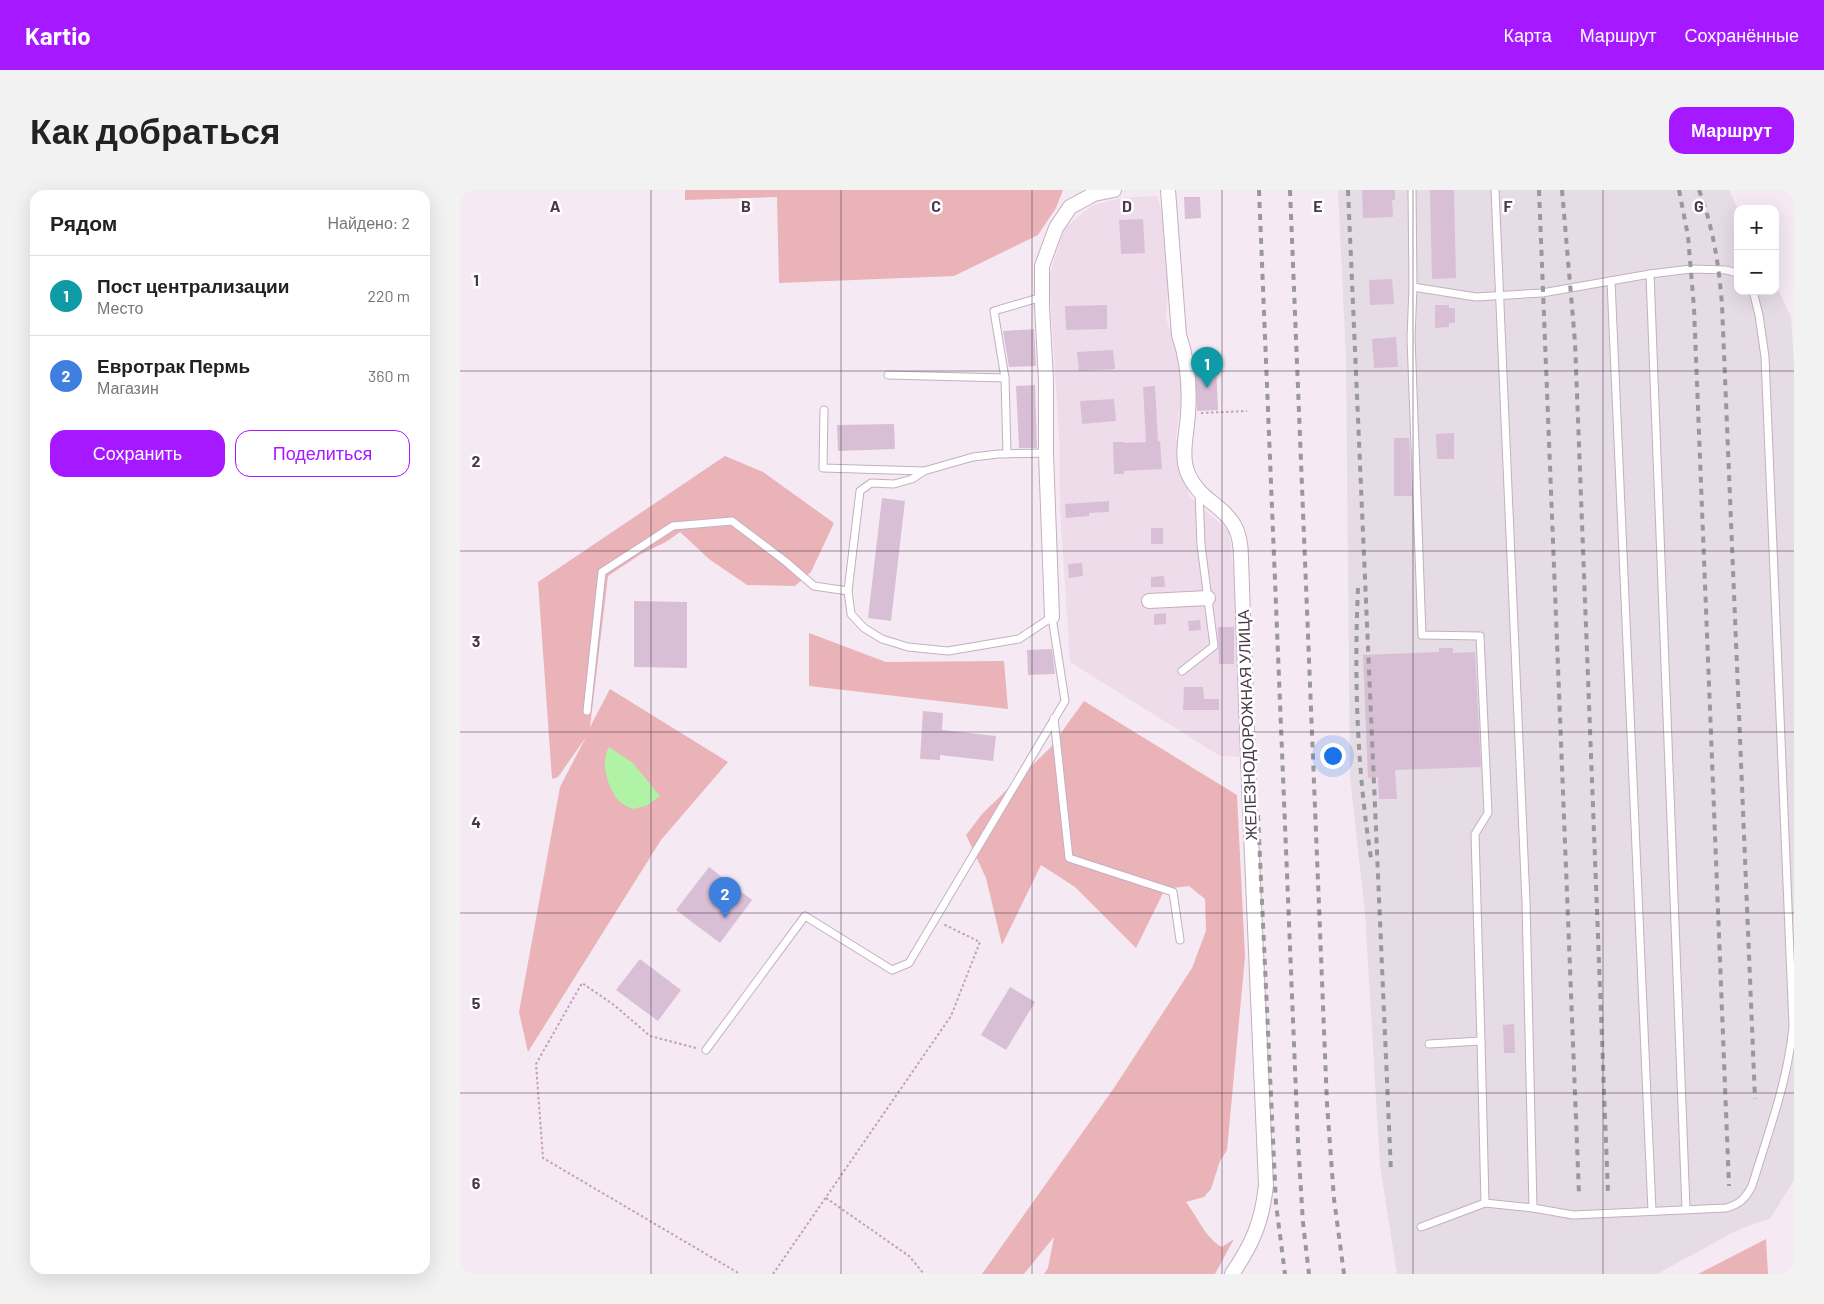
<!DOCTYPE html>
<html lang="ru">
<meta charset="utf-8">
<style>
body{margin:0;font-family:Barlow,sans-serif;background:#f2f2f2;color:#222}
.controls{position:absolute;right:15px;top:15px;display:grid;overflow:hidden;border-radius:10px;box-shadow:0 5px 20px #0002}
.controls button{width:45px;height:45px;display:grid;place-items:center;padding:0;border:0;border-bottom:1px solid #e0e0e0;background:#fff;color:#222;font:25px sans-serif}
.you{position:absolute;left:872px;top:565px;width:18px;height:18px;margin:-12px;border:4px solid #fff;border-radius:50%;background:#1a73e8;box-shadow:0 0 0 8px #1a73e833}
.badge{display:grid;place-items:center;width:32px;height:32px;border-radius:50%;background:#a618ff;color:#fff;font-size:16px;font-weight:700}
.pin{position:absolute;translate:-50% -41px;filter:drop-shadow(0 1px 2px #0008)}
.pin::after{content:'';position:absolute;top:26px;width:18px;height:15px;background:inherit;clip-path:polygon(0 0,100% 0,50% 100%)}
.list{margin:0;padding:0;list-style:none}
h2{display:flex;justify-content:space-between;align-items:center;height:65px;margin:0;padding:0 20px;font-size:21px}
h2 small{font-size:16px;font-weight:400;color:#767676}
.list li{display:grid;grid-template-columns:32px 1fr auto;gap:15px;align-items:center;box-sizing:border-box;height:80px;padding:0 20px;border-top:1px solid #e0e0e0}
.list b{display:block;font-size:19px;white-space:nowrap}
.list p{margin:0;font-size:16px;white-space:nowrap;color:#767676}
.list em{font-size:16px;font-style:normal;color:#767676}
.actions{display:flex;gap:10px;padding:15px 20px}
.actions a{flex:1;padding:11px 0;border:1px solid #a618ff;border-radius:15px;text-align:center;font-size:18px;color:#a618ff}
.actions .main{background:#a618ff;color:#fff}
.map{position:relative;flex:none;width:1334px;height:1084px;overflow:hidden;border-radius:15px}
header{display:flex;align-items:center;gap:30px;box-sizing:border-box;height:70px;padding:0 25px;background:#a618ff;color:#fff}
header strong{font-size:24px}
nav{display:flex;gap:28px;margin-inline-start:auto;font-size:18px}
.intro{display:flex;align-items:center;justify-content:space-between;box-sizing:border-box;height:120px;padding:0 30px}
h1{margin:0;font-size:35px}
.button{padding:12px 22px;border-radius:15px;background:#a618ff;color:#fff;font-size:18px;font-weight:700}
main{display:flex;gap:30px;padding:0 30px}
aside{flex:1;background:#fff;border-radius:15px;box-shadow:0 5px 20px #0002}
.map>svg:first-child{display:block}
.residential{fill:#eedceb}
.industrial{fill:#e5dce5}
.green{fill:#eab3b7}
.water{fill:#b0f3a6}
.building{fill:#d8bfd6}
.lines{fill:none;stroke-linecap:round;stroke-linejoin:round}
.lane-casing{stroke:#c4afc2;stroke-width:9}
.street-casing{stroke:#c4afc2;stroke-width:16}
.path{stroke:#c49dbf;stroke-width:2;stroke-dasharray:2.5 2.5;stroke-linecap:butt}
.lane{stroke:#fff;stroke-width:7}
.street{stroke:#fff;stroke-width:14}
.rail{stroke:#999;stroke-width:4;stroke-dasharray:6 6;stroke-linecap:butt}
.grid{fill:none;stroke:#4a3849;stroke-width:1;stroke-opacity:0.55}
.labels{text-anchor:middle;stroke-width:5;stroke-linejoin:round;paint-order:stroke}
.street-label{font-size:16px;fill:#4a3849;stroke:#fff}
.grid-label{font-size:16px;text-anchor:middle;font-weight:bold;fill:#4a3849;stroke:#fff;stroke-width:5;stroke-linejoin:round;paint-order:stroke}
</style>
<header>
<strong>Kartio</strong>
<nav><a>Карта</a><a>Маршрут</a><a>Сохранённые</a></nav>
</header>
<div class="intro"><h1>Как добраться</h1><a class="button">Маршрут</a></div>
<main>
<aside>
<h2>Рядом<small>Найдено: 2</small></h2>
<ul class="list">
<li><span class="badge" style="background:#0f9aa8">1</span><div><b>Пост централизации</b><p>Место</p></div><em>220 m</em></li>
<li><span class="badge" style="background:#3f7fe0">2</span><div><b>Евротрак Пермь</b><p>Магазин</p></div><em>360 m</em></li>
</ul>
<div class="actions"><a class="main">Сохранить</a><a>Поделиться</a></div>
</aside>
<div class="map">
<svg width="1334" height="1084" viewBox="0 0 1334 1084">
<rect width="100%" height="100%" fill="#f5eaf4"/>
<!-- residential -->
<path class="residential" d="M697,6L707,37L708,98L706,128L717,161L723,193L716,247L729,306L769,341L777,415L780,567L760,566L610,472L600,318L599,244L589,87L604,39L631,16L661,8Z"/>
<!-- industrial -->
<path class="industrial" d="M878,0H1269L1278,19V101H1315V93L1331,127L1334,176V990L1310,1029L1290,1035L1270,1044L1197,1084H937L920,975L905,723L890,586L886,168Z"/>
<!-- green -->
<g class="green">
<path d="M225,0H603L596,18L578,45L494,86L319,93L317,7L225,10Z"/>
<path d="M265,266L303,282L374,333L351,382L335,396L287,395L249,369L220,342L206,352L181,364L148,386L130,537L150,499L268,572L201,650L68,862L59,822L100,597L126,547L98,587L92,589L78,392Z"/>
<path d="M349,443L426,472L544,471L548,519L349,496Z"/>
<path d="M624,511L777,605L785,767L767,960L760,971L751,999L744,1007L726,1012C737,1026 746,1049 762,1057L774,1049L755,1084H584L588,1078L594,1047L564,1084H522L654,898L732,778L746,741L745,709L729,696L705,699L676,758L615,697L581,675L542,755L526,688L506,645L523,623L590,558Z"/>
<path d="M1306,1049L1308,1084H1238Z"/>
</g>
<!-- water -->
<path class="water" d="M149,557L173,573L200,606L186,616L172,619C167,616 162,614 158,610C147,596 140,572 149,557Z"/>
<!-- building -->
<g class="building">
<path d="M902,0H935V10H932L933,27L903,28Z"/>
<path d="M970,0H994L996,88L972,89Z"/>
<path d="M724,7H740L741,28L725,29Z"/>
<path d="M683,29L685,63L661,64L659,30Z"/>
<path d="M932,89L934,114L910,115L909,90Z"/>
<path d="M647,115V139L606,140L605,116Z"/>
<path d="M975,115H989V118H995V133H989V137L975,138Z"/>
<path d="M574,139L576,176L549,177L543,141Z"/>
<path d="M936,147L938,177L914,178L912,149Z"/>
<path d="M653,160L655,179L619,181L617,162Z"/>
<path d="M756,175L758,220L737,221L735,176Z"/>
<path d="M575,195L577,258H559L556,196Z"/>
<path d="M695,196L698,252L700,251L702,279L664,281V284H654L653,252H664V253L686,252L683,197Z"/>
<path d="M654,209L656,231L622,234L620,211Z"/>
<path d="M434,234L435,259L378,261L377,235Z"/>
<path d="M994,243V269H977L976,244Z"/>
<path d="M934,248H949L952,306H934Z"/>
<path d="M422,308L445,311L431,431L408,428Z"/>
<path d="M649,311V322L629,323V326L606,328L605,314Z"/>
<rect x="691" y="338" width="12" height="16"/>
<path d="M622,373L623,386L609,388L608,374Z"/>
<path d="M704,386L705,397H691V387Z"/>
<path d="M174,411L227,412V478L174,477Z"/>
<path d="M706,423V434L694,435V424Z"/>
<path d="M740,430L741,440L729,441L728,431Z"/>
<path d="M758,437H774V474H759Z"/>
<path d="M979,458H993V463L1015,462L1021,577L935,580L937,609H919L918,587L908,588L903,465L979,462Z"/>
<path d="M592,459L595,484L568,485L567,460Z"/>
<path d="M724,497H743L744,509H759V520H723Z"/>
<path d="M463,521L483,523L482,540L536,546L533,571L480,565V570L460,569Z"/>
<path d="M249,677L292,710L260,753L216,720Z"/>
<path d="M180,769L221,800L198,831L156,800Z"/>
<path d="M550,797L575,812L546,860L521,845Z"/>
<path d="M1054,834L1055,863H1044L1043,835Z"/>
</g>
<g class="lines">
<defs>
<g id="lane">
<path d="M952,0L953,97L951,148L962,445L1020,446L1028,623L1015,644L1021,851L969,854"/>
<path d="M1190,84L1226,1019"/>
<path d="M1151,91L1192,1021"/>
<path d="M953,97L1016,107L1082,103L1190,84L1231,79L1266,80L1278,83"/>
<path d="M428,185L545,188"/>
<path d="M364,220L363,278L464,281"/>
<path d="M547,264L545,188L534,121L582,107"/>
<path d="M722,481L754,456L741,355L739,302"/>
<path d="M127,521L142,382L213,336L272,331L325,371L354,396L388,401"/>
<path d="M594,528L609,668L713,702L720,750"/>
<path d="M1021,851L1025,1013"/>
<path d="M246,860L345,726L432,780L449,773L605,511L592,427L559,449L488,461L448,457L422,449L404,438L391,424L388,401L400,301L411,293L434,294L452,289L464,281L513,267L538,264L586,263"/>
<path d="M1073,1018L1113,1025L1266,1018C1280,1014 1285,1009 1292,996C1308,943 1328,891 1333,836L1305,167L1299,125L1293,101"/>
<path d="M961,1037L1025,1013L1073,1018L1066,712L1035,0"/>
</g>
<g id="street">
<path d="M708,0L719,145C728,171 730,197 728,224C727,242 721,264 727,281C738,310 762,314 774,335C780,345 781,357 781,368L789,596L806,995C802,1032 793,1053 772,1084"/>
<path d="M689,411L748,408"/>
<path d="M592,427L586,263V190L582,116V76L596,38L610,17L634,4L654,0"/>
</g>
</defs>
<!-- lane casing -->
<use href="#lane" class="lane-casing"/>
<!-- street casing -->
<use href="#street" class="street-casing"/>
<!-- path -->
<g class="path">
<path d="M741,223L787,221"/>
<path d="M236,858L190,846L154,815L122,793L76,874L83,968L280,1084"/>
<path d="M366,1008L449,1066L464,1084"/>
<path d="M313,1084L491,826L520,752L483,734"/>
</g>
<!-- lane -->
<use href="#lane" class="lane"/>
<!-- street -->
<use href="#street" class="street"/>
<!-- rail -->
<g class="rail">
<path d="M799,0L838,952L843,1033L849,1084"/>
<path d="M830,0L867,914L874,1009L884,1084"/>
<path d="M888,0L931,982"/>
<path d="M1079,0L1119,1004"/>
<path d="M1102,0L1115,152L1148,1004"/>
<path d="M1219,0L1228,46L1234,118L1269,996"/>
<path d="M1239,0C1253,37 1259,75 1262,115L1295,909"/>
<path d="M898,398C894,488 897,579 911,668"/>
<path d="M798,625L816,1014L825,1084"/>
</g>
</g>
<!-- grid -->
<path class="grid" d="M191,0V1084M381,0V1084M572,0V1084M762,0V1084M953,0V1084M1143,0V1084M0,181H1334M0,361H1334M0,542H1334M0,723H1334M0,903H1334"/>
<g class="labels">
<!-- street labels -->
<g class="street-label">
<text transform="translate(787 535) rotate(-92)" y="6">ЖЕЛЕЗНОДОРОЖНАЯ УЛИЦА</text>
</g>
</g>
<g class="grid-label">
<text x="95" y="22">A</text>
<text x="286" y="22">B</text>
<text x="476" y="22">C</text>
<text x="667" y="22">D</text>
<text x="858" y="22">E</text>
<text x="1048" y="22">F</text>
<text x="1239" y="22">G</text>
<text x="16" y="96">1</text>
<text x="16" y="277">2</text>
<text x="16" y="457">3</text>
<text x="16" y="638">4</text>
<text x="16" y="819">5</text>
<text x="16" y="999">6</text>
</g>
</svg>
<div class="controls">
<button>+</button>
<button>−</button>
</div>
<div class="you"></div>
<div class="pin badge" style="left:747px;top:198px;background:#0f9aa8">1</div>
<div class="pin badge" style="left:265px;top:728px;background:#3f7fe0">2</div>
</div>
</main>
